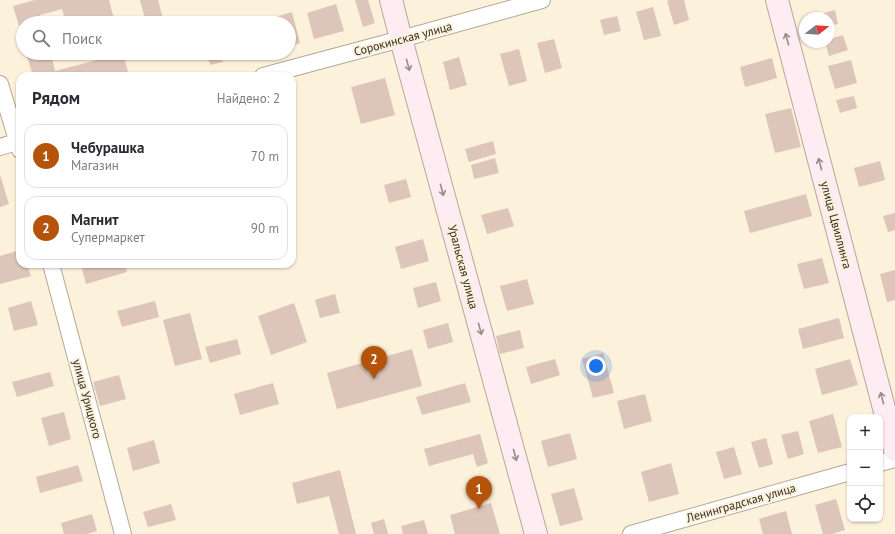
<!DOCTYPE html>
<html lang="ru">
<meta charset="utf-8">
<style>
body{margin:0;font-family:"PT Sans",sans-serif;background:#f7f7f7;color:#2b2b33}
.controls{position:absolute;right:12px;bottom:12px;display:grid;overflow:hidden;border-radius:8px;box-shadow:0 1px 3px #0004}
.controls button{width:36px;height:36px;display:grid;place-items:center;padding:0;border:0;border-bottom:1px solid #e1e1e2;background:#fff;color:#2b2b33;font:20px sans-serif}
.compass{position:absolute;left:799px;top:12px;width:36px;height:36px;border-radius:50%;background:#fff;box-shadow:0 1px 3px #0004;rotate:73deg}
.you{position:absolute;left:596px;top:366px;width:14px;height:14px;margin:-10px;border:3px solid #fff;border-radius:50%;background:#1a73e8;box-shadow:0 0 0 6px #1a73e833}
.badge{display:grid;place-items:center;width:26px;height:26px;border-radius:50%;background:#b45309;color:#fff;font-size:13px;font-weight:700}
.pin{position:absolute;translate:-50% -33px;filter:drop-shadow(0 1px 2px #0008)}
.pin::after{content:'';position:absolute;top:21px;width:14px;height:12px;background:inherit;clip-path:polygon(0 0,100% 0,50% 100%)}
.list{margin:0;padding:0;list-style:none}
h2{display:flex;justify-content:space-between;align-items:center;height:52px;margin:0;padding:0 16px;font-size:17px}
h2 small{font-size:13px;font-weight:400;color:#7c7c81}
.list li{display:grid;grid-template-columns:26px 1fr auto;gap:12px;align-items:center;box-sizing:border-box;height:64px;margin:0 8px 8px;padding:0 8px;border:1px solid #e1e1e2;border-radius:12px}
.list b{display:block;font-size:15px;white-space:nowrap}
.list p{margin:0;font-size:13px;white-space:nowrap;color:#7c7c81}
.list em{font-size:13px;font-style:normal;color:#7c7c81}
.icon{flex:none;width:22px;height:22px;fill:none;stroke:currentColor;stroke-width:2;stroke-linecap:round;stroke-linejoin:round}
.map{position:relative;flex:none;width:895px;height:534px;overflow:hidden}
.search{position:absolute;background:#fff;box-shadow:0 1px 3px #0004;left:16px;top:16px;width:280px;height:44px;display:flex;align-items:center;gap:10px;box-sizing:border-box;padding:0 14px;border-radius:22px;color:#7c7c81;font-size:15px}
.panel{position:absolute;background:#fff;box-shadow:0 1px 3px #0004;left:16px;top:72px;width:280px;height:196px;border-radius:12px}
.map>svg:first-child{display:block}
.building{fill:#dec5b9}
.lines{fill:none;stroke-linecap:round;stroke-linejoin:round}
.street-casing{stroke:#b4a994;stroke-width:18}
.secondary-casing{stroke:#b4a994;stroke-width:24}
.street{stroke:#fff;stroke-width:16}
.secondary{stroke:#fdecf1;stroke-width:22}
.oneway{stroke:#978c8a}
.labels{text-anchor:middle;stroke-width:4;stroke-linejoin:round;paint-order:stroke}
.street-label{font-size:12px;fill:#312d24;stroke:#fcf1da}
</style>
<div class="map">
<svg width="895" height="534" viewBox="0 0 895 534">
<rect width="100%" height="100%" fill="#fcf1da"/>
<!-- building -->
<g class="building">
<path d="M35,0H109L115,23H66L62,9L40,15L42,23H23V39L13,6Z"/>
<path d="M140,0H158L164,23H146Z"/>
<path d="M355,0H368L375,23L363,27Z"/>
<path d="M670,0H684L689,20L674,25L667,1Z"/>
<path d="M336,4L344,31L314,39L307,13Z"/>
<path d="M653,7L661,36L644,40L636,12Z"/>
<path d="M835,10L838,24L829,26V18H818L817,15Z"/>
<path d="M292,12L300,43L289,46V23H277L275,17Z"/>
<path d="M617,16L621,31L604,35L600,20Z"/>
<path d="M843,35L848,50L829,56L825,42H829V39Z"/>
<path d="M554,39L562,68L545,73L537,43Z"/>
<path d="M519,49L527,81L509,86L500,54Z"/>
<path d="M26,53H51L55,71L123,53L129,76H33Z"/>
<path d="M74,53H100L76,60Z"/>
<path d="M207,53H220L223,62L210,65Z"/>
<path d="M244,53H261L245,58Z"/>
<path d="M459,57L467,85L450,90L443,62Z"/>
<path d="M772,58L777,78L745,87L740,67Z"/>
<path d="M851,60L857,83L835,89L828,66Z"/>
<path d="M385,78L395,115L361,124L351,87Z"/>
<path d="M854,96L857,108L840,113L836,100Z"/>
<path d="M791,108L801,147L775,153L765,114Z"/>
<path d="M493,141L496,154L469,162L465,149Z"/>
<path d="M495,158L499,173L474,179L471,165Z"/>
<path d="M880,161L885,180L859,187L854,168Z"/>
<path d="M0,175L9,204L0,207Z"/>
<path d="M406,179L411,197L389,203L384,185Z"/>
<path d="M806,194L812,216L750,233L744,211Z"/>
<path d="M508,208L514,226L487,234L481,215Z"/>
<path d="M895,213V230L888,232L883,216Z"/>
<path d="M423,239L429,261L401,269L395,247Z"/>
<path d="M20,250V264H27L31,276L0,284V256Z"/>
<path d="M822,258L829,283L804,289L797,264Z"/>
<path d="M84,264H125L127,272L86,284L81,265Z"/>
<path d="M895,270V300L887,302L880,274Z"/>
<path d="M527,279L534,304L507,311L500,286Z"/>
<path d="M436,282L441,301L418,308L413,288Z"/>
<path d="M335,294L340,313L320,318L315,300Z"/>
<path d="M31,301L38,325L14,331L8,308Z"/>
<path d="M155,301L159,317L122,327L117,311Z"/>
<path d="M294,303L307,342L271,355L258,316Z"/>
<path d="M190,313L202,359L175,366L163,320Z"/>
<path d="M839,318L844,338L803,349L798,329Z"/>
<path d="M448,323L453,342L428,349L423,330Z"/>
<path d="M520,330L524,348L500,354L496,336Z"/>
<path d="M237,339L241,354L210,363L205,347Z"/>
<path d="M412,349L422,386L337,409L327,373Z"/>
<path d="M603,353L614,393L593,398L582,359Z"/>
<path d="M555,359L560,375L531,384L526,367Z"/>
<path d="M850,359L858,385L822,395L815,369Z"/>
<path d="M50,372L54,386L17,397L12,382Z"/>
<path d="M119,375L126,399L100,406L93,382Z"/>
<path d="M273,383L279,404L240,415L234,394Z"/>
<path d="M465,383L471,402L422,415L416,397Z"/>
<path d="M645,394L652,421L624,429L617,401Z"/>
<path d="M64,412L71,439L49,446L41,418Z"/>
<path d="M833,414L842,447L818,453L809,421Z"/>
<path d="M798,431L804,454L788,459L781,435Z"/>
<path d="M570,433L577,459L548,467L541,441Z"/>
<path d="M480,434L488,463L477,467L473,454L429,466L424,449Z"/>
<path d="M766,438L773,464L759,468L751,442Z"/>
<path d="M154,440L160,463L133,471L127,448Z"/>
<path d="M734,447L742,474L724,479L716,452Z"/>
<path d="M671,463L679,494L649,502L641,472Z"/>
<path d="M78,465L83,481L40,493L36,477Z"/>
<path d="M340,470L356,534H339L329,496L297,504L292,483Z"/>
<path d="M574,488L583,520L560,526L551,494Z"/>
<path d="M836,499L845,530L832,534H823L815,505Z"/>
<path d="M491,503L500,534H455L450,515Z"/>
<path d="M171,504L176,520L148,527L143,512Z"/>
<path d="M786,511L792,534H763L759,519Z"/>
<path d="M92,514L97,531L87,534H64L61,523Z"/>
<path d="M384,519L388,534H374L371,523Z"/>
<path d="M424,520L428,534H403L401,526Z"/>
</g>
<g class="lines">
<defs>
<g id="street">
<path d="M263,76L401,39L542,0"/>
<path d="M0,84L20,150"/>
<path d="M0,147L20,141"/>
<path d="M51,264L123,534"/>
<path d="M880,463L895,459"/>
<path d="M631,534L850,472"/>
</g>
<g id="secondary">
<path d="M391,0L401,39L536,534"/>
<path d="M777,0L895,450"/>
</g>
</defs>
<!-- street casing -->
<use href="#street" class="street-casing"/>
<!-- secondary casing -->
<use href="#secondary" class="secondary-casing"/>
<!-- street -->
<use href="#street" class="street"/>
<!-- secondary -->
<use href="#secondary" class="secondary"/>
</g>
<!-- one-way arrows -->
<defs><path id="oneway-shaft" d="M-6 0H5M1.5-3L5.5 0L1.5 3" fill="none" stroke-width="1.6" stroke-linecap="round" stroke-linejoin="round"/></defs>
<g class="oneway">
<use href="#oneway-shaft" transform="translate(787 39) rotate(-105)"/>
<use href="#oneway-shaft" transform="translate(408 65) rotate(75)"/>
<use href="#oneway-shaft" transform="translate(820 164) rotate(-105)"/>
<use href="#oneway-shaft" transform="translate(442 190) rotate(75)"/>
<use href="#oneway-shaft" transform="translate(480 329) rotate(75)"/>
<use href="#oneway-shaft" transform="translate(882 398) rotate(-105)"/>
<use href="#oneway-shaft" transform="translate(515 455) rotate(75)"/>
</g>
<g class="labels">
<!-- street labels -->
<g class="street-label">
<text transform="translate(403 39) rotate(-15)" y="4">Сорокинская улица</text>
<text transform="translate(836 225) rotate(75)" y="4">улица Цвиллинга</text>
<text transform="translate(463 267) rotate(75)" y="4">Уральская улица</text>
<text transform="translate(87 399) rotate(75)" y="4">улица Урицкого</text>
<text transform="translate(741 503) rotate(-16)" y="4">Ленинградская улица</text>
</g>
</g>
</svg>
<div class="controls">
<button>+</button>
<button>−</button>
<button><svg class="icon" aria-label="locate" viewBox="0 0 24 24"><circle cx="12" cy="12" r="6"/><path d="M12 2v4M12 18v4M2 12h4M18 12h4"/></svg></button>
</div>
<svg class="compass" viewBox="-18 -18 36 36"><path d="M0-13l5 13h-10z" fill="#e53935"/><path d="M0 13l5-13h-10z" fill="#7c7c81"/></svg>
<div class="you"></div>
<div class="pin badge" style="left:479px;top:509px">1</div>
<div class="pin badge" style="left:374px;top:379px">2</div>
<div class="search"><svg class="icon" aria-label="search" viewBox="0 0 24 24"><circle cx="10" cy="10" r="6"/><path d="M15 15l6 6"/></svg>Поиск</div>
<section class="panel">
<h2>Рядом<small>Найдено: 2</small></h2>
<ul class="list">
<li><span class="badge">1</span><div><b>Чебурашка</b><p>Магазин</p></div><em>70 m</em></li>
<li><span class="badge">2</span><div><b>Магнит</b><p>Супермаркет</p></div><em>90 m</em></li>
</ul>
</section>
</div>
